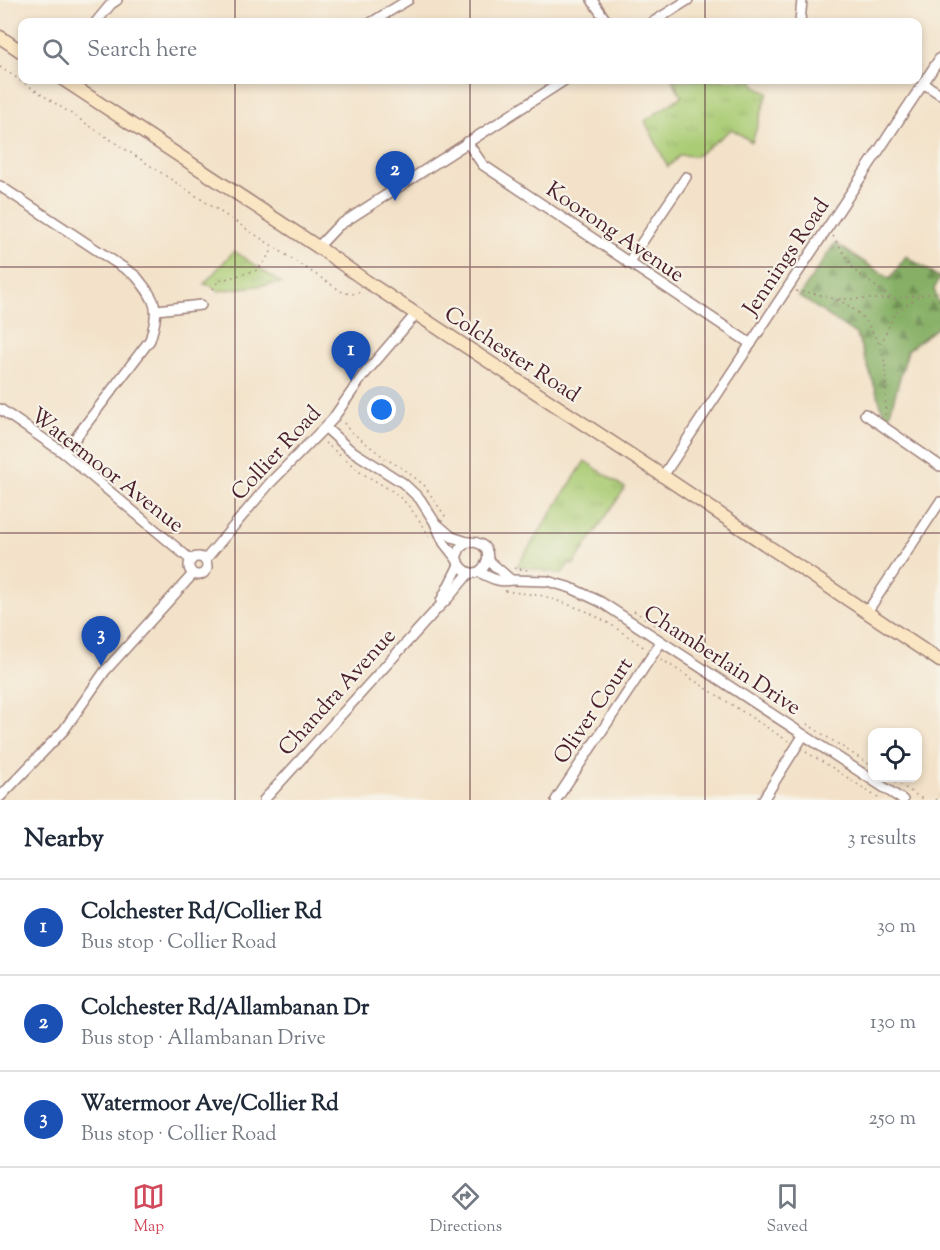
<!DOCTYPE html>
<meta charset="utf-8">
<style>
body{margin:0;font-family:"Sorts Mill Goudy",serif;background:#f2f2f3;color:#1f2937}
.controls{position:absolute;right:18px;bottom:18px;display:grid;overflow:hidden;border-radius:12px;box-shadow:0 3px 9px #0003}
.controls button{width:54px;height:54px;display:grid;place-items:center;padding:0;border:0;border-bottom:2px solid #e0e1e3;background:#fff;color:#1f2937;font:30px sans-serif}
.you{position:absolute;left:382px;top:410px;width:21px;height:21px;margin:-15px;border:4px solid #fff;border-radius:50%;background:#1a73e8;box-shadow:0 0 0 9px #1a73e833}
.badge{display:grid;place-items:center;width:39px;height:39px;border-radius:50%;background:#d1495b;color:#fff;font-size:20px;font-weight:700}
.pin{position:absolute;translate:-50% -50px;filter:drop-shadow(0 2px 3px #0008)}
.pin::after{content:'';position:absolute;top:32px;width:21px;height:18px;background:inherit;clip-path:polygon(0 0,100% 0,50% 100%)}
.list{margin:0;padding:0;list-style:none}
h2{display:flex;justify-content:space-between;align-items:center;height:78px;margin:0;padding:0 24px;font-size:26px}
h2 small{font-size:20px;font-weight:400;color:#747a83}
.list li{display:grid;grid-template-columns:39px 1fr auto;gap:18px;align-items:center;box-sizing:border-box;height:96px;padding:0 24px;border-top:2px solid #e0e1e3}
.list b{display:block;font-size:22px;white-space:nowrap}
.list p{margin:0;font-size:20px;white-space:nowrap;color:#747a83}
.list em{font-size:20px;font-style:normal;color:#747a83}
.icon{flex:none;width:33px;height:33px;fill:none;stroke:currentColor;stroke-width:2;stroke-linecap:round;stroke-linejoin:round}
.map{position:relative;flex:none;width:940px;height:800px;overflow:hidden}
.search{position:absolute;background:#fff;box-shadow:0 3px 9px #0003;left:18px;right:18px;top:18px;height:66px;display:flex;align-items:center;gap:15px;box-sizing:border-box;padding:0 21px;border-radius:12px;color:#747a83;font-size:22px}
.sheet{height:366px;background:#fff}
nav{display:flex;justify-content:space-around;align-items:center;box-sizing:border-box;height:84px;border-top:2px solid #e0e1e3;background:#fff;font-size:16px;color:#747a83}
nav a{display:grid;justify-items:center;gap:3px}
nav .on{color:#d1495b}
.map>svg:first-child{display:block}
.forest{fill:url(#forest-firs);stroke:#686848;stroke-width:1.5}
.park{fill:url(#park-tufts);stroke:#7a7650;stroke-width:1.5}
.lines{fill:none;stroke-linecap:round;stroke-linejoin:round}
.minor-casing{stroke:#9e807a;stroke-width:12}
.secondary-casing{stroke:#9e807a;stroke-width:15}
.path{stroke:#9e807a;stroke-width:1.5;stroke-dasharray:1.5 4.5;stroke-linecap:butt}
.minor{stroke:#fff;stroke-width:9}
.secondary{stroke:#fbe6c4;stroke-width:12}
.grid{fill:none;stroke:#4a1f2b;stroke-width:1.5;stroke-opacity:0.55}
.labels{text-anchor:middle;stroke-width:4.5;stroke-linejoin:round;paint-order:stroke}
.street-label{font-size:22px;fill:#4a1f2b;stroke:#f7f3e8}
</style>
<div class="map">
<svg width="940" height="800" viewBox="0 0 940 800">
<defs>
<pattern id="forest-firs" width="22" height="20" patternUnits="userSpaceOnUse" patternTransform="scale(1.5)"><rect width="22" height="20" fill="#87b066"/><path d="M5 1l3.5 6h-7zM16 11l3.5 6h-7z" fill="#708f54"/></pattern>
<pattern id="park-tufts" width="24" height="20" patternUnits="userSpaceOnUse" patternTransform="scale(1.5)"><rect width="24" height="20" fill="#aacc74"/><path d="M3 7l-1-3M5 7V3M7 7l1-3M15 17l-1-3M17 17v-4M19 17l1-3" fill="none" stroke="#94af65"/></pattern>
</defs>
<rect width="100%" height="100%" fill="#f7f3e8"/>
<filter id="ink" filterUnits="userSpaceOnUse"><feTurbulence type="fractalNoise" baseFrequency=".0167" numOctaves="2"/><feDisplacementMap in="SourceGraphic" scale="12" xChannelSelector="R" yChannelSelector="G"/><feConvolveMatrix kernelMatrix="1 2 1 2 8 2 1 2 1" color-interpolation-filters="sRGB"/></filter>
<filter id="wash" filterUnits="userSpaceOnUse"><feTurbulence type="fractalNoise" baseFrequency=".008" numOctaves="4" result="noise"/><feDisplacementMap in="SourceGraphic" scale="24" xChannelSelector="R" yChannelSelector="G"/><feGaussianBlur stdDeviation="1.35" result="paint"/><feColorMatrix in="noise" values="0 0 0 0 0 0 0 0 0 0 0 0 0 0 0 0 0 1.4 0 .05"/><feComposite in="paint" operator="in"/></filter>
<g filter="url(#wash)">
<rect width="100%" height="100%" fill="#f3e2c9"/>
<!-- forest -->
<path class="forest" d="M835,243L890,279L906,256L940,278L934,289L938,302L940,303V325L908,350L889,416L883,411L857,335L799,296Z"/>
<!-- park -->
<g class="park">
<path d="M672,80H752C755,87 760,90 768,93L752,142L732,129L696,156L680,155L668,167L645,121L682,96Z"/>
<path d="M234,251L281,283L218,291L212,286L204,284Z"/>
<path d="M585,461L625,488L573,565L569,563L562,574L517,566Z"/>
</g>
</g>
<g filter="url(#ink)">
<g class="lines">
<defs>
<g id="minor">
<path d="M592,0L607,22"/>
<path d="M96,22L111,4L117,0"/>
<path d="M372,22L408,0"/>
<path d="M653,22L688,0"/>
<path d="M800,22L802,0"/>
<path d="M923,83L940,94"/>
<path d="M467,142L483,165L495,173L751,344"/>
<path d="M0,186L136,276C157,302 160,308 150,340L64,453"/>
<path d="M318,247L338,226L565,80"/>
<path d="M628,263L686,177"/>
<path d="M157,310L201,305"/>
<path d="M0,409L64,453L191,560"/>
<path d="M865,414L940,466"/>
<path d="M326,428L349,449L403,483L420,499L434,521L444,543L456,558"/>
<path d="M663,476L940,58"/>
<path d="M438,525L452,537L467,542"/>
<path d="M467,542C509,539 477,601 456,558L460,548Z"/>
<circle cx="198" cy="566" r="9"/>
<path d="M205,560L270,483L332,420L362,377L416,314"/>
<path d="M488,560L511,580"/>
<path d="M479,572C489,577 499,583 511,580L547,581L571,588L601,602L903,800"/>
<path d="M441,601L459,565"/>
<path d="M867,612L940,502"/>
<path d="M0,797L64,730L105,671L193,574"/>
<path d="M264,800L437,609L448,598L469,573"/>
<path d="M556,800L661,642"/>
<path d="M763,800L803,736"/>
</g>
<g id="secondary">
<path d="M0,37L22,52"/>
<path d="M64,80L318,247L366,281L663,476L940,661"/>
</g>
</defs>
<!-- minor casing -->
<use href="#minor" class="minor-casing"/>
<!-- secondary casing -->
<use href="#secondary" class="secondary-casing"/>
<!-- path -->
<g class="path">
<path d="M0,67L344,293L357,294L359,292"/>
<path d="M833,236L855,271L892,299L920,295"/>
<path d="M213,289L218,281L258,270L273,249"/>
<path d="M796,291C821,294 844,298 862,317C869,324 874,336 880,345"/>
<path d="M839,299H892"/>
<path d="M885,415L886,384L885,363L880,346L895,313L921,295L940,292"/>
<path d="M344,423L349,430L386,459L405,470L424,485L447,519"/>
<path d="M325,443L340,455"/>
<path d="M346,460L360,472L394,492L408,505L422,524L429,536"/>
<path d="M514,568L527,570"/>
<path d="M505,591L544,596L586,611L610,624L645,648"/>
<path d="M634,611L660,628"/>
<path d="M661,659L788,741"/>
<path d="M807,724L872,766"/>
<path d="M806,752L836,770L881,800"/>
<path d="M890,778L924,800"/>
<path d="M936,800L940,794"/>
</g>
<!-- minor -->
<use href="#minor" class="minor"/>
<!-- secondary -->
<use href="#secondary" class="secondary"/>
</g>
</g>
<!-- grid -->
<path class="grid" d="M235,0V22M470,0V22M705,0V22M235,80V800M470,80V800M705,80V800M0,267H940M0,533H940"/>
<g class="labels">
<!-- street labels -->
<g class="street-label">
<text transform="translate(616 231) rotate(34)" y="8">Koorong Avenue</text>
<text transform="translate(785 256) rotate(-56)" y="8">Jennings Road</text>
<text transform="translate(513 353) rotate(33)" y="8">Colchester Road</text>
<text transform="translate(275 452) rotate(-47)" y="8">Collier Road</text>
<text transform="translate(108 469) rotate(38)" y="8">Watermoor Avenue</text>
<text transform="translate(723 659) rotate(33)" y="8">Chamberlain Drive</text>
<text transform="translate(336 691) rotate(-48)" y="8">Chandra Avenue</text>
<text transform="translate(592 710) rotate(-56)" y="8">Oliver Court</text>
</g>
</g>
</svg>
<div class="controls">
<button><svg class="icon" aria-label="locate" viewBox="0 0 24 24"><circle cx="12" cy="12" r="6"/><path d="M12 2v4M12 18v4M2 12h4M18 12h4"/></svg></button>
</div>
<div class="you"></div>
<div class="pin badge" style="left:351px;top:381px;background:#1a4fb4">1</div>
<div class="pin badge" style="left:395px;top:201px;background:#1a4fb4">2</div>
<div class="pin badge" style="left:101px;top:666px;background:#1a4fb4">3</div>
<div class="search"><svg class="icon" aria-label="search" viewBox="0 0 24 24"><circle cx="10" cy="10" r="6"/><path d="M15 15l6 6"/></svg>Search here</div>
</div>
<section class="sheet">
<h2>Nearby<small>3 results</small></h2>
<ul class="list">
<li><span class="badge" style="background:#1a4fb4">1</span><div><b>Colchester Rd/Collier Rd</b><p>Bus stop · Collier Road</p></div><em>30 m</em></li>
<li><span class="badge" style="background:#1a4fb4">2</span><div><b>Colchester Rd/Allambanan Dr</b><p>Bus stop · Allambanan Drive</p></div><em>130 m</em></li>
<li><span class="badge" style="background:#1a4fb4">3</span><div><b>Watermoor Ave/Collier Rd</b><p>Bus stop · Collier Road</p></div><em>250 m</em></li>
</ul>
</section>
<nav>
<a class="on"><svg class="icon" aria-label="map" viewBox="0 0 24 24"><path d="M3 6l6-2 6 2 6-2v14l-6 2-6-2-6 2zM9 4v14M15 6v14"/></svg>Map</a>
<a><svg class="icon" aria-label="directions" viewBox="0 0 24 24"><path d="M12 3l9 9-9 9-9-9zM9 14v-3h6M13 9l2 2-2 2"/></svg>Directions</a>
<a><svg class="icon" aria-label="saved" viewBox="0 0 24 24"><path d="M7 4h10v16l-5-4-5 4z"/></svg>Saved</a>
</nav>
